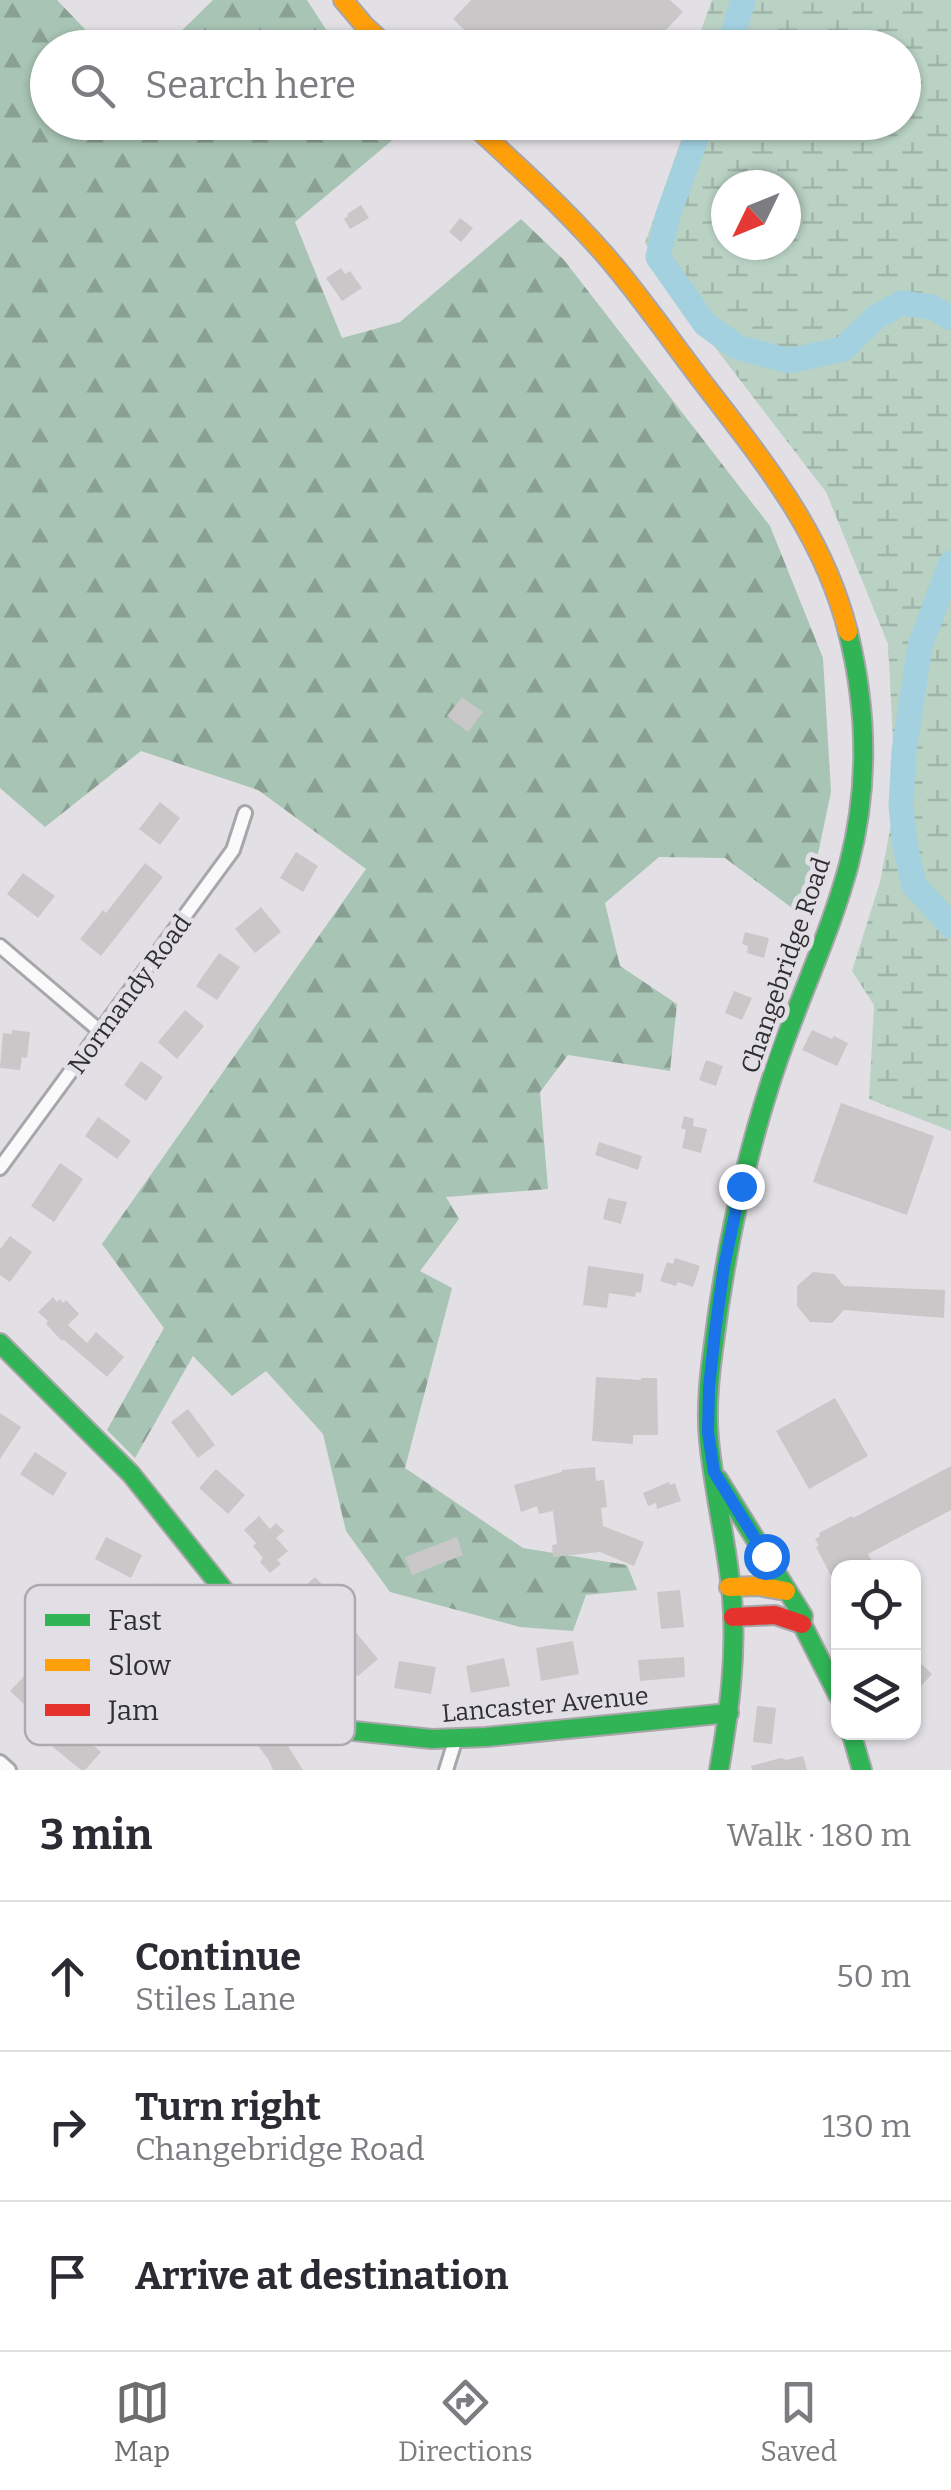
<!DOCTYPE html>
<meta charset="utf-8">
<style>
body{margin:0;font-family:Bitter,serif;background:#f2f2f3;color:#2b2b33}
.controls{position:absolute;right:30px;bottom:30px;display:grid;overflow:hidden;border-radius:20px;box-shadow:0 2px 8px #0004}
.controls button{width:90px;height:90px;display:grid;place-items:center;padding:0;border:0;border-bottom:2px solid #e1e1e2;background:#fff;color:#2b2b33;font:50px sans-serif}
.compass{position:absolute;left:711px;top:170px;width:90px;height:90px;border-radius:50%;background:#fff;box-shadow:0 2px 8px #0004;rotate:227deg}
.stop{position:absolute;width:30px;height:30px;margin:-22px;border:8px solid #1a73e8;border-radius:50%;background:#fff}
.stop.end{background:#1a73e8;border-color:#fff;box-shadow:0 2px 10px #0008}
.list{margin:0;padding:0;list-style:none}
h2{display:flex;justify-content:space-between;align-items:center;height:130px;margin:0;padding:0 40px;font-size:42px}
h2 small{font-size:32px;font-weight:400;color:#7c7c81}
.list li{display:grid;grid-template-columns:65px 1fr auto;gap:30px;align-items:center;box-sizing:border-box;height:150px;padding:0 40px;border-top:2px solid #e1e1e2}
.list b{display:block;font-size:38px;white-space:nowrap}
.list p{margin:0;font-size:32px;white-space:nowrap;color:#7c7c81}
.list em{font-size:32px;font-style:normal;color:#7c7c81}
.icon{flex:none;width:55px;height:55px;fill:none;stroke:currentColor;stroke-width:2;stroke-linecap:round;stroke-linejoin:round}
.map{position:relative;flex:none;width:951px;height:1770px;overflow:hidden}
.search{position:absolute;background:#fff;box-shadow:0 2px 8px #0004;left:30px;right:30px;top:30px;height:110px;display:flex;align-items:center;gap:25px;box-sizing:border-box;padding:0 35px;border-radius:55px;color:#7c7c81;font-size:38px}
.sheet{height:580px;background:#fff}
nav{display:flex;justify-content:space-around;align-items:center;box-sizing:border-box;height:140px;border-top:2px solid #e1e1e2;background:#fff;font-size:28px;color:#7c7c81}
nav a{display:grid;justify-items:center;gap:5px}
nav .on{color:#6e6c6f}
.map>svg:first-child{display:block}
.forest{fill:url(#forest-firs)}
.wetland{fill:url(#wetland-marsh);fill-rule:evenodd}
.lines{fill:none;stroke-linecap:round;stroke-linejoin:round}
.river{stroke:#a3d1e0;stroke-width:25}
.building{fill:#c9c7c8}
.street-casing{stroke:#a7a6a9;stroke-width:18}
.fast-casing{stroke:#a7a6a9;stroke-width:22}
.slow-casing{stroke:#a7a6a9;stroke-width:22}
.jam-casing{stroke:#a7a6a9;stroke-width:22}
.street{stroke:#fbfafb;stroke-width:12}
.fast{stroke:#30b455;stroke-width:18}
.slow{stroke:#ff9f0a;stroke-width:18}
.jam{stroke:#e5322d;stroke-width:18}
.route{stroke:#1a73e8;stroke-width:12}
.labels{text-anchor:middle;stroke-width:10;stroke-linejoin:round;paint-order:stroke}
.street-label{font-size:25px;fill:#2f2e30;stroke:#e1dfe5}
.key{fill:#e1dfe5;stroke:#acaaaf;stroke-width:2.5}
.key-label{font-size:28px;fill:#2f2e30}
</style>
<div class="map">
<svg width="951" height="1770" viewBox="0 0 951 1770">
<defs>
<pattern id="forest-firs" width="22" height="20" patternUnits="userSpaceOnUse" patternTransform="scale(2.5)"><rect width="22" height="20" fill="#a8c4b4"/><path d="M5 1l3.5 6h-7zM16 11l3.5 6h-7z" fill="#89a093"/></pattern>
<pattern id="wetland-marsh" width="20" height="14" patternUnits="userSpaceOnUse" patternTransform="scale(2.5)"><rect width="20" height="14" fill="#b9d2c4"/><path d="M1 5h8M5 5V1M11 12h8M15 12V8" fill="none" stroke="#9fb5a9"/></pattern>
</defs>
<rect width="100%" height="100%" fill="#e2e0e4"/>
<!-- forest -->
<g class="forest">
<path d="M0,0H57L102,47L48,48V122L403,123L402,132L295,222L342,338L400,322L521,219L564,260L770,526L823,658L831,792L816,863L799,909L792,908L725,858L659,857L605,903L620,966L677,1004L670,1071L568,1055L540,1092L548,1189L446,1197L459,1219L420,1271L452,1288L405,1468L523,1548L627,1565L637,1590L586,1595L573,1631L520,1627L390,1592L346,1531L323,1434L266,1371L232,1396L193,1356L135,1458L107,1430L164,1328L102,1244L366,869L258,790L141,751L45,827L0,788Z"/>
<path d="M213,0H307L327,31L344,47H165Z"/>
</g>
<!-- wetland -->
<path class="wetland" d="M712,0H951V1131L869,1099L874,1005L852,971L880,882L896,798L888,644L826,492L647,259L658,263L645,243L687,123L904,122V48L695,47ZM726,185H786V245H726Z"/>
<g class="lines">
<!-- river -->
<g class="river">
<path d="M729,48L743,0"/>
<path d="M702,122L668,215L658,257L705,324L737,347L789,361L843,349L875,318L901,303L932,307L951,318"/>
<path d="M951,563L920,646L904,751L901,806L905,845L914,885L951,926"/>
</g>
</g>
<!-- building -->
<g class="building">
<path d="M471,0H670L683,12L649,48H483L453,19Z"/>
<path d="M361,205L369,218L350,229L344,219L348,216L347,214Z"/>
<path d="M460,218L473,228L461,242L449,232Z"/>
<path d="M341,268L345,274L350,271L362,288L342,301L326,278Z"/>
<path d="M462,697L483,712L468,732L447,716Z"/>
<path d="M160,802L180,818L160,845L139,829Z"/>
<path d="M296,852L318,866L303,892L280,878Z"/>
<path d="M145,863L163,877L101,956L80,939L103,910L106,913Z"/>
<path d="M23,873L55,896L38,918L7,894Z"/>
<path d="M261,907L281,932L255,953L235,929Z"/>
<path d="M745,932L769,938L764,958L747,953L748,946L742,944Z"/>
<path d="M219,953L240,967L217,1000L196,986Z"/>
<path d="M734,991L752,998L742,1020L725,1013Z"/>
<path d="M185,1010L204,1026L177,1059L158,1042Z"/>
<path d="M12,1030L30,1032L27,1058L22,1057L20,1070L0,1068L3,1033L12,1034Z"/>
<path d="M812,1030L832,1039L834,1036L848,1043L837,1066L802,1050Z"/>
<path d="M706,1060L723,1066L716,1086L699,1080Z"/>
<path d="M141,1061L163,1077L146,1101L124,1085Z"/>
<path d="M841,1103L934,1136L907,1215L813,1182Z"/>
<path d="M684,1116L694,1119L693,1126L707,1129L701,1153L682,1148L686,1130L681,1128Z"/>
<path d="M98,1117L131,1141L117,1159L85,1136Z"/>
<path d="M599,1142L642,1156L638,1170L595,1155Z"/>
<path d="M60,1163L83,1179L54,1222L31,1206Z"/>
<path d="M608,1198L627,1202L621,1224L603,1219Z"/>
<path d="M10,1236L32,1252L10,1282L0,1275V1249Z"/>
<path d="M675,1258L700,1266L693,1287L678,1282L676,1286L660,1281L667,1262L673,1264Z"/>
<path d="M588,1266L644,1274L641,1293L636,1292L635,1297L609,1293L607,1308L583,1305Z"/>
<path d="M813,1272L834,1274L844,1286L945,1290L944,1318L844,1310L832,1323L810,1322L797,1306V1286Z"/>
<path d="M53,1297L57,1302L60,1299L63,1303L66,1300L79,1314L68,1325L87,1343L96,1332L124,1357L107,1377L64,1340L62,1341L46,1324L48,1321L38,1312Z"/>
<path d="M596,1377L641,1380V1378H657L658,1435H633V1444L592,1441Z"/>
<path d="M835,1398L868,1456L809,1489L776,1431Z"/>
<path d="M188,1409L215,1445L198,1458L171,1422Z"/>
<path d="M0,1413L21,1427L0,1459Z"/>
<path d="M35,1452L67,1473L53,1496L20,1474Z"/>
<path d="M951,1466V1510L868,1554L875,1568H838V1589L816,1547L819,1546L815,1539L820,1536L819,1533L852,1516L853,1518Z"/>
<path d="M595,1467L596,1481L604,1480L607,1507L601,1508L603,1526L644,1542L634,1566L600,1552L553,1557L552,1545L557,1544L553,1511L539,1514L537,1506L521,1512L514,1485L562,1472V1470Z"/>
<path d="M216,1469L245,1495L228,1514L199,1488Z"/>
<path d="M669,1482L670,1485L675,1483L681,1501L657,1509L656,1503L648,1506L643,1493Z"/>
<path d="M259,1516L270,1529L276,1523L284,1531L276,1538L288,1551L277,1560L281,1564L270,1573L260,1562L263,1558L253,1546L256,1543L244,1530Z"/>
<path d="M106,1537L142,1555L131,1578L95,1559Z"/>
<path d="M457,1537L463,1555L412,1575L405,1557Z"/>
<path d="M315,1577L338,1602L333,1605L378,1659L358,1676L292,1598Z"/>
<path d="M160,1583L170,1596L167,1600L178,1613L176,1615L195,1638L200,1633L232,1671L216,1684L208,1675L202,1680L187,1662L193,1657L175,1635L170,1639L145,1609L149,1606L142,1598Z"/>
<path d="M680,1590L684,1627L661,1629L657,1592Z"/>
<path d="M573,1641L579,1674L541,1681L536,1648Z"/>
<path d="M684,1657L685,1677L640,1681L638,1660Z"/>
<path d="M914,1657L932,1674L914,1694Z"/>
<path d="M504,1658L510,1686L471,1693L466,1666Z"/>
<path d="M399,1661L436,1667L431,1694L394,1688Z"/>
<path d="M27,1673L60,1703L43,1722L10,1691Z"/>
<path d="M252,1690L281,1728L278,1730L303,1770H273L268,1759L229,1708Z"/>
<path d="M757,1706L776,1708L772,1744L753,1742Z"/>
<path d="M70,1726L101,1752L85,1770H81L53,1747Z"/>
<path d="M803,1756L807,1770H752L751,1766L781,1758L786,1760Z"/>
</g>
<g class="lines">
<defs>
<g id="street">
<path d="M0,946L101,1032"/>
<path d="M0,1168L233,850L245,813"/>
<path d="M0,1762L9,1770"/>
<path d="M446,1770L456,1738"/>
</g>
<g id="fast">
<path d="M0,1343L131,1474L314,1703L336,1723L354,1731L432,1739L486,1737L729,1713"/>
<path d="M718,1479L803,1616L802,1624L838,1695"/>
<path d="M851,1732L862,1770"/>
<path d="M719,1770C729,1713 737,1656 732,1597C727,1544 714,1493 709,1440C706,1410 709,1379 713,1350C724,1260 742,1171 770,1084C793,1010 829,939 849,864C869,787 867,708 848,632"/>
</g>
<g id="slow">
<path d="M343,0L365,26L389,48"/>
<path d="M470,122C517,165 564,208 606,256C643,299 674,345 708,389C767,466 824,536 848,632"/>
<path d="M729,1587L758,1586L786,1591"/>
</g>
<path id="jam" d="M733,1617L775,1615L802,1624"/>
</defs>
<!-- street casing -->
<use href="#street" class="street-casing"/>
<!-- fast casing -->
<use href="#fast" class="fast-casing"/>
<!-- slow casing -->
<use href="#slow" class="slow-casing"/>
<!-- jam casing -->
<use href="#jam" class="jam-casing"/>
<!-- street -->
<use href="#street" class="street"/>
<!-- fast -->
<use href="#fast" class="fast"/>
<!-- slow -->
<use href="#slow" class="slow"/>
<!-- jam -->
<use href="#jam" class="jam"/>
</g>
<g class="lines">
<!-- route -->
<path class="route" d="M741,1186L724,1267L715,1332L709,1387L708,1432L714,1472L766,1556"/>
</g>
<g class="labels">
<!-- street labels -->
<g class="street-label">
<text transform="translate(785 965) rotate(-71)" y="9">Changebridge Road</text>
<text transform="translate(129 994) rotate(-54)" y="9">Normandy Road</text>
<text transform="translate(545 1704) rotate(-5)" y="9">Lancaster Avenue</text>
</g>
</g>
<!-- legend -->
<rect x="25" y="1585" width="330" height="160" rx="15" class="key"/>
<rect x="45" y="1614" width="45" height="12" fill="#30b455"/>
<rect x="45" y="1659" width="45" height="12" fill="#ff9f0a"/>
<rect x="45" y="1704" width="45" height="12" fill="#e5322d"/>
<g class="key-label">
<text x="108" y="1630">Fast</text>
<text x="108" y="1675">Slow</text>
<text x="108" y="1720">Jam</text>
</g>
</svg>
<div class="controls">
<button><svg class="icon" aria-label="locate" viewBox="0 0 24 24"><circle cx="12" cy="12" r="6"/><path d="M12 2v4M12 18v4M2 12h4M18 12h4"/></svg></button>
<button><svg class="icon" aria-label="layers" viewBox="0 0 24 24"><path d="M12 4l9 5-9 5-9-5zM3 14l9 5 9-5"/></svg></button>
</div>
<svg class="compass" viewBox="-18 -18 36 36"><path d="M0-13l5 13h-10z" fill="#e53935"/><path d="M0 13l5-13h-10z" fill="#7c7c81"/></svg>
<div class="stop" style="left:766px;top:1556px"></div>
<div class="stop end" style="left:741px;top:1186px"></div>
<div class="search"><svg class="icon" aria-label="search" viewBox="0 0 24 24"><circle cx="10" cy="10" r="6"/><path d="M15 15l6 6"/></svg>Search here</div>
</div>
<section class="sheet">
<h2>3 min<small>Walk · 180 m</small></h2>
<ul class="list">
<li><svg class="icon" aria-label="ahead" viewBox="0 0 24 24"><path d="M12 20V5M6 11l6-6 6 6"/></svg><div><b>Continue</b><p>Stiles Lane</p></div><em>50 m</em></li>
<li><svg class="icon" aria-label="right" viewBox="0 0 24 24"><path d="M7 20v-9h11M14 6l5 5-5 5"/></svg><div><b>Turn right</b><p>Changebridge Road</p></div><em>130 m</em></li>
<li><svg class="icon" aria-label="arrive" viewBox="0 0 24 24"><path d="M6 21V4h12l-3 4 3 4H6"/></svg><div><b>Arrive at destination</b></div></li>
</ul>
</section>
<nav>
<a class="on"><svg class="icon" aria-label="map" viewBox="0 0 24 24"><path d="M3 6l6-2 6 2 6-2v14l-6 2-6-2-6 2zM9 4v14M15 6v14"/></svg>Map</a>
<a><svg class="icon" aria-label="directions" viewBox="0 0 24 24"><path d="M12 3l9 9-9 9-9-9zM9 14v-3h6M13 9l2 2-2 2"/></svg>Directions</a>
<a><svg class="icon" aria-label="saved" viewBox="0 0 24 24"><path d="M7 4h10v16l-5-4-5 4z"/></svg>Saved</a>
</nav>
